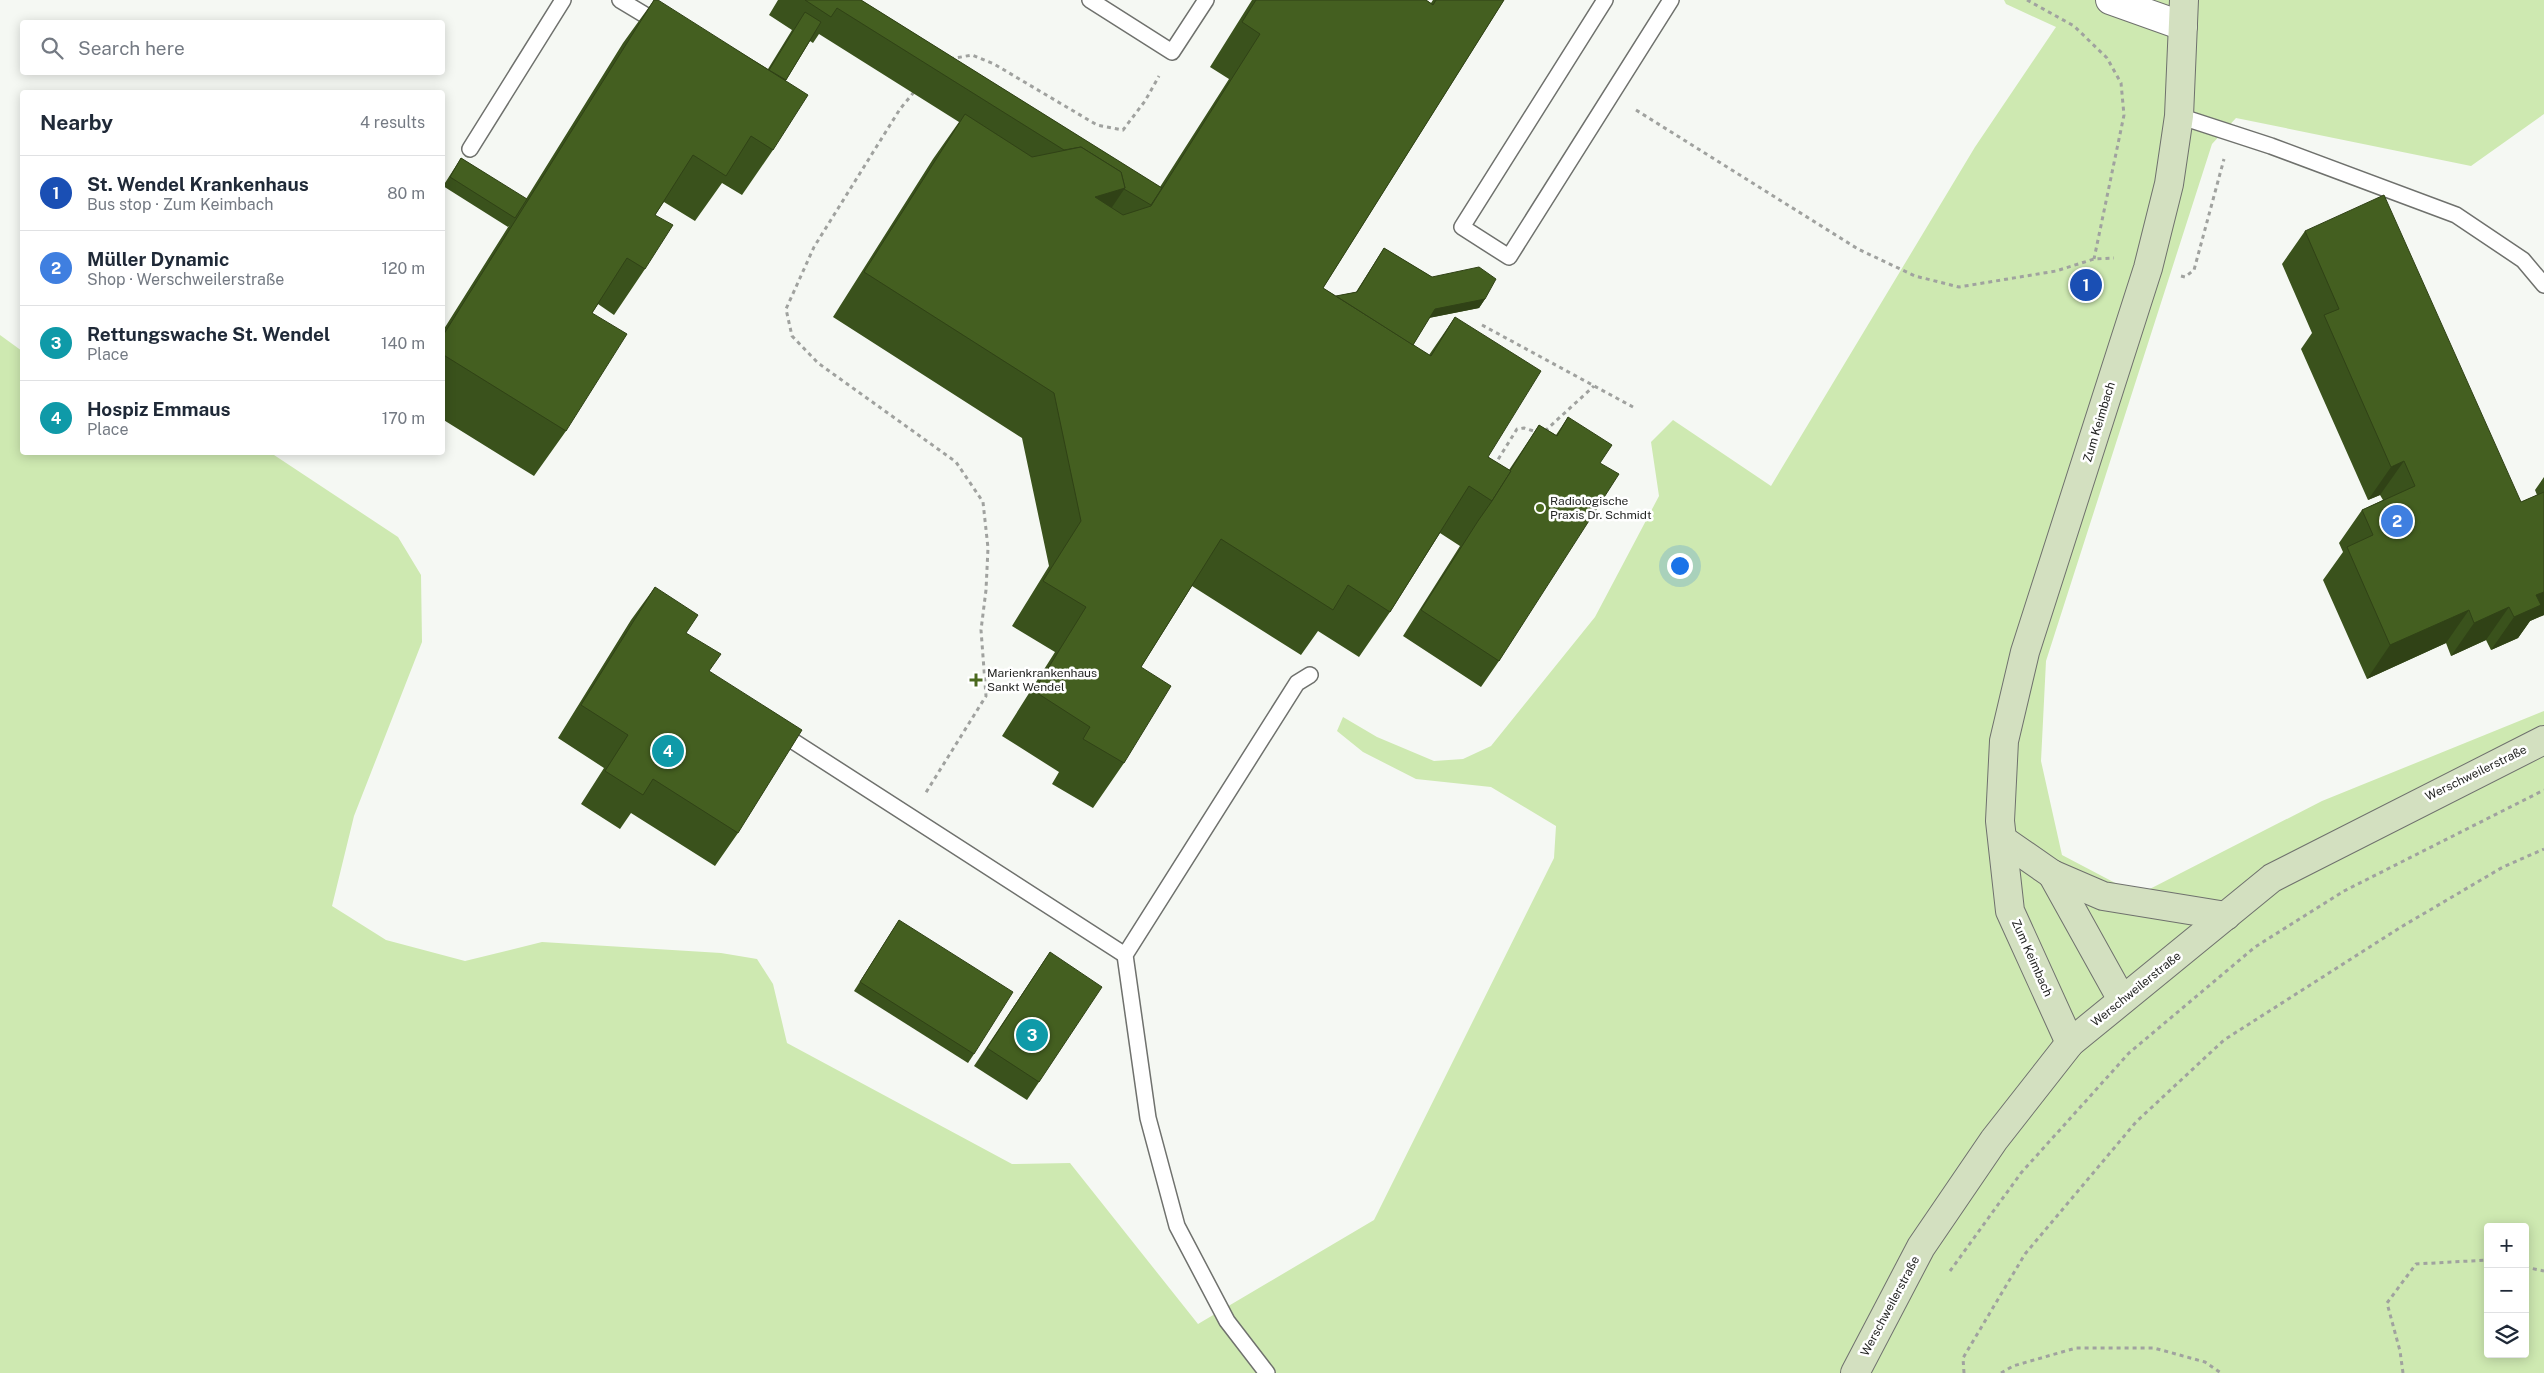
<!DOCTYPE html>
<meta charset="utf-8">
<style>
body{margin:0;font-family:"Public Sans",sans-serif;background:#f2f2f3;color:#1f2937}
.controls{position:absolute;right:15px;bottom:15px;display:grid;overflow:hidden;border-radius:5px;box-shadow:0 2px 12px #0003}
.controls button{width:45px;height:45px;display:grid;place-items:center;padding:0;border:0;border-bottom:1px solid #e0e1e3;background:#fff;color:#1f2937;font:25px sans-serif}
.you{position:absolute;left:1679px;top:565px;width:18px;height:18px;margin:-12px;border:4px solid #fff;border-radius:50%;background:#1a73e8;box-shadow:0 0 0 8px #1a73e833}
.badge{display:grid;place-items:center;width:32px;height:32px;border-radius:50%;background:#0b8043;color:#fff;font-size:16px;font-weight:700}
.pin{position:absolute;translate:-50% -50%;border:2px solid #fff;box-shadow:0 1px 5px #0006}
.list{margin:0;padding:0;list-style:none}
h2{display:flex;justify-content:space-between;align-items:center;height:65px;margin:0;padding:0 20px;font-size:21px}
h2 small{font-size:16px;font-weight:400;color:#747a83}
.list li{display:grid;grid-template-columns:32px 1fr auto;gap:15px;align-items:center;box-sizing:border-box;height:75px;padding:0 20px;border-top:1px solid #e0e1e3}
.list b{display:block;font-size:19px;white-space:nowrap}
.list p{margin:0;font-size:16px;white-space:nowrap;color:#747a83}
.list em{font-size:16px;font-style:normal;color:#747a83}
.icon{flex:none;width:28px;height:28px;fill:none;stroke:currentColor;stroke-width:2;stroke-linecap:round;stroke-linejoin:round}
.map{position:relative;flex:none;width:2544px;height:1373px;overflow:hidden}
.search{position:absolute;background:#fff;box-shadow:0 2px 12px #0003;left:20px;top:20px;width:425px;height:55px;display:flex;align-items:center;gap:12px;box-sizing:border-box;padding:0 18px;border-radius:5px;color:#747a83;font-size:19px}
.panel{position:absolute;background:#fff;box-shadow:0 2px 12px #0003;left:20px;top:90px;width:425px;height:365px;border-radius:5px}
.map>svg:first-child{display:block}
.green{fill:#cee9b1;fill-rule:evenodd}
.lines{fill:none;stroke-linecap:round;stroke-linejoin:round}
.lane-casing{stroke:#6f716d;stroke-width:18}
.street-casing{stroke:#6f716d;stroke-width:30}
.secondary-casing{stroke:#6f716d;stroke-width:30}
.path{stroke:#a0a29f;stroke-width:3;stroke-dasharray:4 4;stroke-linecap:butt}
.lane{stroke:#fff;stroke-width:15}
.street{stroke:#fff;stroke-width:28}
.secondary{stroke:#d3e0c0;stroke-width:28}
.wall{fill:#3a521c}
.shaded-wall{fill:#304216}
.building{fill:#445f20;stroke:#304216}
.poi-dot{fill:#4a691e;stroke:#fff;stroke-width:2}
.labels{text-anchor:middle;stroke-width:5;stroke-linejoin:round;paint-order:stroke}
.street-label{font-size:12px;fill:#242523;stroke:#fff}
.poi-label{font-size:12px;fill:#242523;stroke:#fff;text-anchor:start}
</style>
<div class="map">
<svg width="2544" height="1373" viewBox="0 0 2544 1373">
<rect width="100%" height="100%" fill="#f5f8f3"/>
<!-- green -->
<path class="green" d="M2004,0H2544V114L2471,166L2236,118L2212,144L2046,661L2041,761L2062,855L2138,895L2322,801L2544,711V1373H0V335L22,351V452L271,453L398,537L421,575L422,642L354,816L332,906L386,940L465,961L542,942L721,953L757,959L773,984L787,1043L1012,1164L1070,1163L1198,1324L1374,1220L1554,858L1556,826L1491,787L1416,779L1363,752L1337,731L1343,717L1377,737L1434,761L1463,759L1491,746L1595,617L1659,496L1651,442L1673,420L1771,486L1975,147L2056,27L2006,4ZM2488,1227H2525V1354H2488Z"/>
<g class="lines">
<defs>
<g id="lane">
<path d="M620,0L660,24"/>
<path d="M1090,0L1172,52L1206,0"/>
<path d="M1605,0L1462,227L1509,257L1671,0"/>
<path d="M2179,116L2271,146L2456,215L2523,260L2544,285"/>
<path d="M470,149L563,0"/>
<path d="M779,732L1125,955"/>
<path d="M1267,1373L1227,1321L1177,1226L1148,1118L1125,955L1297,683L1310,675"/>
</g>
<path id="street" d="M2110,0L2183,26"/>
<g id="secondary">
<path d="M2003,840L2052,874L2103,896L2226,916"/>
<path d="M2052,874L2122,1000"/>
<path d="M2070,1043L2010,911L2000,821L2004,741L2025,652L2148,268L2169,184L2179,116L2184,0"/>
<path d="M1855,1373L1921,1247L1994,1140L2070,1043L2272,878L2544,740"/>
</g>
</defs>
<!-- lane casing -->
<use href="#lane" class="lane-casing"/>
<!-- street casing -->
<use href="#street" class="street-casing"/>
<!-- secondary casing -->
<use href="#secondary" class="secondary-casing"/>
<!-- path -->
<g class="path">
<path d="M2027,0L2074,26L2107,58L2121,83L2124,115L2094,259"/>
<path d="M950,59L972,55L994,64L1097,125L1123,130L1145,101L1159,76"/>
<path d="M914,92L900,109L814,247L786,309L792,336L818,363L956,462L983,502L988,548L986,590L981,630L986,696L925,794"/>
<path d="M1636,110L1858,249L1915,276L1959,287L2056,271L2094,259L2114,258"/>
<path d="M2181,276L2185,277L2194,270L2224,159"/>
<path d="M1482,325L1633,407"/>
<path d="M1545,431L1594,386"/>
<path d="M1494,466L1517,429L1524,428L1537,432"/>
<path d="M2525,1267L2544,1271"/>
<path d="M1950,1271L2021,1173L2129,1053L2255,947L2344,891L2544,790"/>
<path d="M1964,1373L1963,1358L2025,1254L2136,1122L2224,1040L2401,927L2503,867L2544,849"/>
<path d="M2001,1373L2013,1366L2076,1348H2154L2205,1362L2221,1373"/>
<path d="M2403,1373L2400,1351L2387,1303L2416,1264L2488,1260"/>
</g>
<!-- lane -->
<use href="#lane" class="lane"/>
<!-- street -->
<use href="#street" class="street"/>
<!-- secondary -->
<use href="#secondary" class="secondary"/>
</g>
<!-- wall -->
<g class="wall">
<path d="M654,0L768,69L792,30L769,15L778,0H861L1160,187L1229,79L1210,67L1252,0H1426L1431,3L1433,0H1504L1323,288L1336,296L1356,292L1384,248L1432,277L1485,299L1479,308L1429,318L1413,345L1429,355L1455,317L1488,457L1509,470L1539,425L1556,435L1568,417L1600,463L1499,661L1481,687L1403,636L1460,546L1440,533L1390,612L1359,657L1318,631L1301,655L1192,586L1141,667L1124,763L1093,808L1052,784L1059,772L1002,736L1055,652L1012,626L1049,566L1022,438L833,317L933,159L959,122L819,34L813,43L810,41L786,80L773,150L742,195L722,183L695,221L664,202L655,215L645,269L614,315L598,304L592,313L566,431L534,476L442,419V332L510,224L508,227L443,186L461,158L526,199L623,43Z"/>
<path d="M2305,231L2521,502L2537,495L2535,490L2544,477V615L2530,621L2518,638L2491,650L2486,640L2451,656L2446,643L2367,679L2323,580L2343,552L2339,543L2362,510L2383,500L2380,495L2368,500L2301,349L2312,333L2282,264Z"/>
<path d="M655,587L709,671L738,833L715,866L631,813L620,829L581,804L604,768L558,738L631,620Z"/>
<path d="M899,920L974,1054L968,1063L854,991Z"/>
<path d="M1050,952L1039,1082L1027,1100L974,1066Z"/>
</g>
<!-- shaded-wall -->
<g class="shaded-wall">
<path d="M1125,188L1094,234L1095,197Z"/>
<path d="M1485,299L1479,308L1428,318L1435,309Z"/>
<path d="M2404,461L2380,495L2368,500L2391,467Z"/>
<path d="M2544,592V615L2530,621L2518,638L2491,650L2514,617L2536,595Z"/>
<path d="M2509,607L2486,640L2451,656L2474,623Z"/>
<path d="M2469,610L2446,643L2367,679L2390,645Z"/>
</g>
<!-- building -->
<g class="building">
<path d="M654,0H658L808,95L773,150L751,136L726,176L693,155L655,215L673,225L645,269L627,258L592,313L627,334L566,431L442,354V337Z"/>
<path d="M805,0H861L1162,188L1151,205L1124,189L1125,188L1121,172L1081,147L1064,150L837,8L831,17Z"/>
<path d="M1256,0H1426L1433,5L1436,0H1504L1323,288L1431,356L1455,317L1541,371L1488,457L1511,471L1492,501L1469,486L1390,612L1348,585L1333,610L1221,539L1141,667L1171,686L1124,763L1083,739L1090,727L1034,691L1086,607L1043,581L1081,521L1054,393L864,272L965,114L1032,157L1081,147L1121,172L1125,188L1095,197L1123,215L1151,206L1260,34L1242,22Z"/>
<path d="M805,12L821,22L786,80L769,70Z"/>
<path d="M461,158L527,199L515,218L450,177Z"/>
<path d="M2384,195L2521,502L2544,492V592L2536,595L2541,605L2514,617L2509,607L2474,623L2469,610L2390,645L2347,547L2373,535L2362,510L2415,486L2404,461L2391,467L2324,315L2339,309L2305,231Z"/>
<path d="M1384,248L1432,277L1479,267L1496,279L1485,299L1435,309L1413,345L1336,296L1357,292Z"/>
<path d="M1568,417L1612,445L1600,463L1619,474L1499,661L1421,610L1478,521L1492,501L1511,471H1510L1539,425L1557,436Z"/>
<path d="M655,587L698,615L686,633L721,654L709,671L802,730L738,833L653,779L643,795L605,771L628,735L581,705Z"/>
<path d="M899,920L1013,992L974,1054L860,982Z"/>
<path d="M1050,952L1102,987L1039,1082L987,1048Z"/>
</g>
<!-- markers -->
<g class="poi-dot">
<circle cx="1540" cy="508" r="5"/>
<path d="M973.5 672.5h5v5h5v5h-5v5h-5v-5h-5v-5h5z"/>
</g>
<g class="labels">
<!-- street labels -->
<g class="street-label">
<text transform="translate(2099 422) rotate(-73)" y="4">Zum Keimbach</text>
<text transform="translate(2476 773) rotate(-26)" y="4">Werschweilerstraße</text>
<text transform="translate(2032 958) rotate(66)" y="4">Zum Keimbach</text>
<text transform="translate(2136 989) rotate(-39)" y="4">Werschweilerstraße</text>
<text transform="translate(1890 1306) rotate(-62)" y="4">Werschweilerstraße</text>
</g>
<!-- poi labels -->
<g class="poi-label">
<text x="1550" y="505">Radiologische<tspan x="1550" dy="14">Praxis Dr. Schmidt</tspan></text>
<text x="987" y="677">Marienkrankenhaus<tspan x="987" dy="14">Sankt Wendel</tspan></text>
</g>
</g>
</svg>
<div class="controls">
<button>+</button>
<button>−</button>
<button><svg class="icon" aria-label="layers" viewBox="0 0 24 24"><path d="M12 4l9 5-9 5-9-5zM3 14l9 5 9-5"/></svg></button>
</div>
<div class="you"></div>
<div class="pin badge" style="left:2086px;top:285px;background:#1a4fb4">1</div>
<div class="pin badge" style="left:2397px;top:521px;background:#3f7fe0">2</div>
<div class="pin badge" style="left:1032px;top:1035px;background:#0f9aa8">3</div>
<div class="pin badge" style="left:668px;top:751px;background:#0f9aa8">4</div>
<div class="search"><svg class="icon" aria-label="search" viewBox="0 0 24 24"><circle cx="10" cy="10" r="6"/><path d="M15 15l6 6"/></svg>Search here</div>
<section class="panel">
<h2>Nearby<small>4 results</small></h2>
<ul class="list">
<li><span class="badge" style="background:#1a4fb4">1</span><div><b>St. Wendel Krankenhaus</b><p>Bus stop · Zum Keimbach</p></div><em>80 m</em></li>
<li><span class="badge" style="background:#3f7fe0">2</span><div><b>Müller Dynamic</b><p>Shop · Werschweilerstraße</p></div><em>120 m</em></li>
<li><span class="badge" style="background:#0f9aa8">3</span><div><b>Rettungswache St. Wendel</b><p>Place</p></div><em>140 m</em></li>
<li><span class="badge" style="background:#0f9aa8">4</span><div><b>Hospiz Emmaus</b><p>Place</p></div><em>170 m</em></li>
</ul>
</section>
</div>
